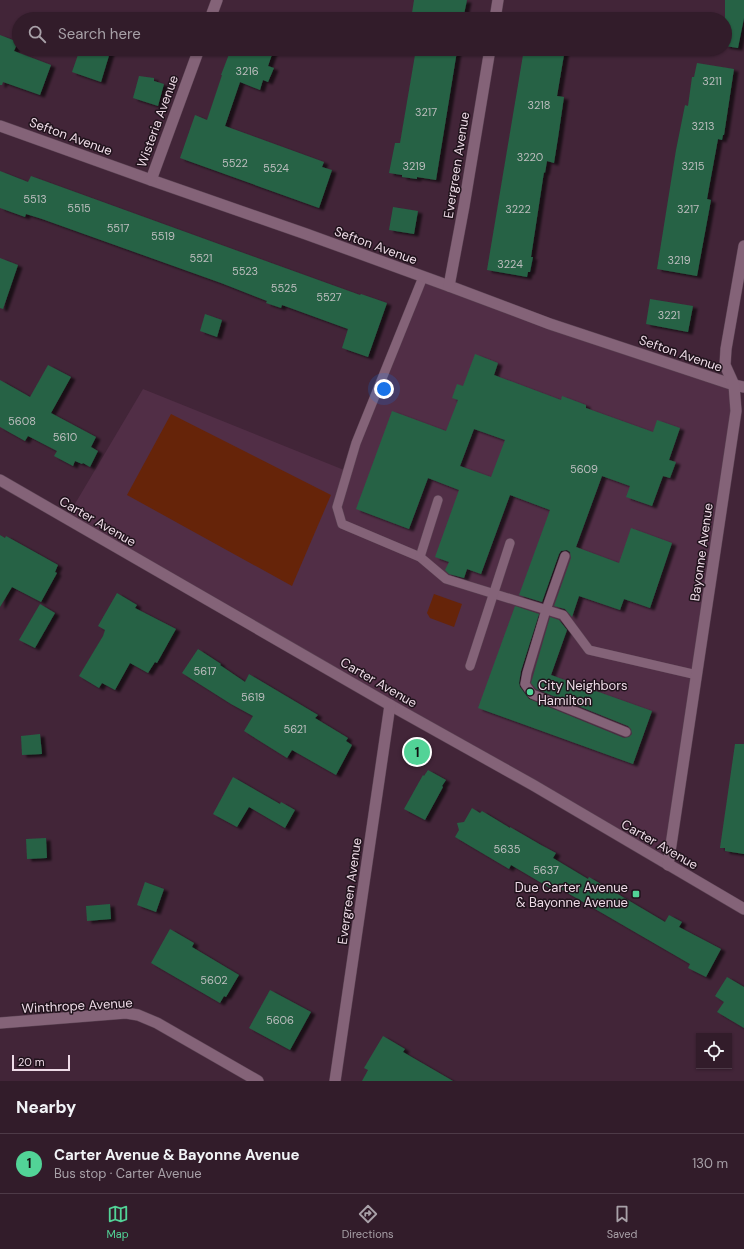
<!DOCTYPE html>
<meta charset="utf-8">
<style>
body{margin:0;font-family:"DM Sans",sans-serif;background:#3a2532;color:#f1f3f6}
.controls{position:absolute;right:12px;bottom:12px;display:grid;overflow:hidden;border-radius:0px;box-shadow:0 1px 3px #0004}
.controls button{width:36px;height:36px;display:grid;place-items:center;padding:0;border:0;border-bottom:1px solid #4d3a47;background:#321c2a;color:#f1f3f6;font:20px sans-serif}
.scale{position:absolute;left:12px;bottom:10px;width:58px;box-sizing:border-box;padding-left:4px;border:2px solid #eedbe7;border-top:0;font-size:11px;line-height:14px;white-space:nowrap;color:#eedbe7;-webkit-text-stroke:3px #20131c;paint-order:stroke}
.you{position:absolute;left:384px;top:389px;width:14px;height:14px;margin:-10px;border:3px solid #fff;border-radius:50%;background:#1a73e8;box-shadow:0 0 0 6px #1a73e833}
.badge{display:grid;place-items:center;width:26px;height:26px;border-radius:50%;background:#52d397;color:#111;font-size:13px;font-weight:700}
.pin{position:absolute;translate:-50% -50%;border:2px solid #fff;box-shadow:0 1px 4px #0006}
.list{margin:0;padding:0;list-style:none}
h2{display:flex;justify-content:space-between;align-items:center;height:52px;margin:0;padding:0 16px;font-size:17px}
h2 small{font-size:13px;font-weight:400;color:#a8a1a8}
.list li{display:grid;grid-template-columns:26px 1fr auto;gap:12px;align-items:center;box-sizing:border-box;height:60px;padding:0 16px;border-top:1px solid #4d3a47}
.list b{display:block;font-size:15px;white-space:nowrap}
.list p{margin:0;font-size:13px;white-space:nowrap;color:#a8a1a8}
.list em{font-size:13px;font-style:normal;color:#a8a1a8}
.icon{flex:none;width:22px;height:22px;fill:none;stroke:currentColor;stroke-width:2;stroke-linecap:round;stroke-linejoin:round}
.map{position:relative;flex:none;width:744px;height:1081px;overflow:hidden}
.search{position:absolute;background:#321c2a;box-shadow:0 1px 3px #0004;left:12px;right:12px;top:12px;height:44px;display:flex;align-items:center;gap:10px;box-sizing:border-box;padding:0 14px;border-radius:22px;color:#a8a1a8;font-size:15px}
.sheet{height:112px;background:#321c2a}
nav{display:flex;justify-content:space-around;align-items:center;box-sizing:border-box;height:56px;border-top:1px solid #4d3a47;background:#321c2a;font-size:11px;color:#a8a1a8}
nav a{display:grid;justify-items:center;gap:2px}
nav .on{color:#52d397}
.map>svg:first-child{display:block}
.built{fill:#512e46}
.green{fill:#662409}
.building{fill:#266245;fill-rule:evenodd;filter:url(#shadow)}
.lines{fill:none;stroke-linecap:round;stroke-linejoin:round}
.service-casing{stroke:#5b4353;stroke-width:10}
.minor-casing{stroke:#5b4353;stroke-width:12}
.service{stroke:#846378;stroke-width:9}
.minor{stroke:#846378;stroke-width:11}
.poi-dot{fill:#52d397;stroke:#20131c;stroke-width:1.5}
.labels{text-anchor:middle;stroke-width:3;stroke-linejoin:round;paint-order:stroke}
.number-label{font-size:11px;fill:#bcbdbe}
.street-label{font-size:13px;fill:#eedbe7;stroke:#20131c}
.poi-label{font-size:13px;fill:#eedbe7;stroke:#20131c;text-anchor:start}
</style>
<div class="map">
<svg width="744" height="1081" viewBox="0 0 744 1081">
<defs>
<filter id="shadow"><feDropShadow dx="4.5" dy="2.5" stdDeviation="1" flood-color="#0009"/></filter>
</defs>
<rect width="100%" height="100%" fill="#422538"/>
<!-- built -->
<path class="built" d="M423,277L734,385L736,411L668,865L66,519L143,389L344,470Z"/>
<!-- green -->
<g class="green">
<path d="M171,414L331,495L292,586L127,495Z"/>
<path d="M434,594L462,604L454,627L430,618L427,613Z"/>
</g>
<!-- building -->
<g class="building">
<path d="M414,0H467L463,19H438L412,13Z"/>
<path d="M725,0H744V18L738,48L725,46Z"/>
<path d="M0,35L18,42L14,51L51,65L40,95L3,82L2,85H0Z"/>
<path d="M80,49H111L101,82L72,72Z"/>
<path d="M231,49H274L268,66L274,68L268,82L263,80L260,90L240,82L225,126L324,162L322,167L332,170L319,208L180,158L195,115L207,120L222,75H221Z"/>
<path d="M416,49H447L457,51L436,180L417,177V179L402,177V175L389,173L395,143H400Z"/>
<path d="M524,49H565L557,96L564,97L558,138L554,163L547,161L545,173L544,172L531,257H533L530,272H528L527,277L487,270Z"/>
<path d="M697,63L734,69L724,135H723L722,140L718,139L707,199L711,200L697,276L657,269L676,150L685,105L688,106L692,77H694Z"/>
<path d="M139,76L154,78V81L164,84L158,106L133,98Z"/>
<path d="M0,171L28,182L31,176L360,295L361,294L387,303L368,357L342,348L348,329L282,305L281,308L266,303L267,301L221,283L42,219L26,214L25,217L0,208Z"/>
<path d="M393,207L418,211L414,234L389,230Z"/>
<path d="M0,258L18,265L3,309L0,308Z"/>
<path d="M650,299L693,306L688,332L646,324Z"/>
<path d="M205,314L222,320L217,337L200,331Z"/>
<path d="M475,354L498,363L494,375L561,400L562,396L586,405V408L653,432L657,420L680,428L669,460L676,462L670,478L663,476L652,506L626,497L630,486L602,476L576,547L619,563L631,528L672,543L650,608L624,599L620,610L579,596L572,617L565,609L554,606L571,558L570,552L567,550L561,551L559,554L542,602L519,595L550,510L510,495L481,574L467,569L464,578L449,574L445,570L449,562L435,557L459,490L428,478L409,529L356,509L392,411L446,431L458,400L452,398L457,384L463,386ZM474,429L505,440L491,477L460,466Z"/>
<path d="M48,365L71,377L51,413L96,437L91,447L98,451L90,467L83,463L82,464L75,461L73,466L54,456L57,451L28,436L25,441L0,427V380L30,397Z"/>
<path d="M0,535L5,538L6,536L58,565L55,572L57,573L41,602L12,587L0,607Z"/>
<path d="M117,593L137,605L135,608L176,629L157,663L155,662L148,673L130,663L115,690L102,683L99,688L79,676L103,636L105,630L98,626Z"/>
<path d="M40,604L55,613L35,648L19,640Z"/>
<path d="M515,606L539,614L521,671L519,683L520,687L529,699L624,738L629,737L632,734L631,729L628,726L536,689L531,683L550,617L559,620L567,630L551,675L652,711L633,764L478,708Z"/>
<path d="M198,649L221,664L220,665L245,682L249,674L318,715L315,718L348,738L346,741L352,745L336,775L292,750L287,758L244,731L253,716L231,704L182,673Z"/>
<path d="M40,734L42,754L22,755L21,736Z"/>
<path d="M735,744H744V854L725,851V848H720Z"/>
<path d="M428,770L446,780L442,786L443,787L425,820L404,809L423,775L424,776Z"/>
<path d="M233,777L280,804L281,802L295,810L285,828L249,807L237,827L213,814Z"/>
<path d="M472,808L480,813L482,811L510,828V827L541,845L556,853L553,858L588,879L589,877L665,922L669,915L682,922L679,927L721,949L706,977L688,968L690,964L552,884L550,888L511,865L509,869L455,837L459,830L457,823L464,822Z"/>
<path d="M46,838L47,858L27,859L26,839Z"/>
<path d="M145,882L164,889L156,912L137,905Z"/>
<path d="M110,904L111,919L87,921L86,906Z"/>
<path d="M170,929L194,943L192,947L239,975L226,997L224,996L220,1003L151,963Z"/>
<path d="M727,977L744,987V1028L717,1012L724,1002L715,996Z"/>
<path d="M270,990L311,1012L290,1050L249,1028Z"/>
<path d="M383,1036L405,1049L403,1052L453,1081H362L368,1070L364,1068Z"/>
</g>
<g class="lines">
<defs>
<g id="service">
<path d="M423,277L356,443L337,507L342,524L420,557L446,579L563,615L589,650L697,675"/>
<path d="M565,556L546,610L527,673L525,684L532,694L626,732"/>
<path d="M420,557L438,500"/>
<path d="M470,666L510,543"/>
</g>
<g id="minor">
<path d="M210,19L217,0"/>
<path d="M495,19L498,0"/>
<path d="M0,126L151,180L306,234L449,286L550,324L734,385L744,387"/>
<path d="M151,180L199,49"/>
<path d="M449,286L464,206L490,49"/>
<path d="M0,480L390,705L533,785L744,909"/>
<path d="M668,865L736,411L734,385L725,365L726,349L744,246"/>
<path d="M0,1023L126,1013L138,1015L157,1023L258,1081"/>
<path d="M335,1081L390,705"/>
</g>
</defs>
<!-- service casing -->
<use href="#service" class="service-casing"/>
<!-- minor casing -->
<use href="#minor" class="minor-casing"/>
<!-- service -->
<use href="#service" class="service"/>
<!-- minor -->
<use href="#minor" class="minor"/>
</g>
<!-- markers -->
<g class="poi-dot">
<circle cx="530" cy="692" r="4"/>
<rect x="632" y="890" width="8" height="8" rx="2"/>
</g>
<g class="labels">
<!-- number labels -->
<g class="number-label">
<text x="247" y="75">3216</text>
<text x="712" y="85">3211</text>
<text x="539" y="109">3218</text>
<text x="426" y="116">3217</text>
<text x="703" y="130">3213</text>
<text x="530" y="161">3220</text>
<text x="235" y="167">5522</text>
<text x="414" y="170">3219</text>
<text x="693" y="170">3215</text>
<text x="276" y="172">5524</text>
<text x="35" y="203">5513</text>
<text x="79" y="212">5515</text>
<text x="518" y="213">3222</text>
<text x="688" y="213">3217</text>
<text x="118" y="232">5517</text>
<text x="163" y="240">5519</text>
<text x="201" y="262">5521</text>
<text x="679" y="264">3219</text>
<text x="510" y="268">3224</text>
<text x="245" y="275">5523</text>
<text x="284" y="292">5525</text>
<text x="329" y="301">5527</text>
<text x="669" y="319">3221</text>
<text x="22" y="425">5608</text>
<text x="65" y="441">5610</text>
<text x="584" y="473">5609</text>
<text x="205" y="675">5617</text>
<text x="253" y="701">5619</text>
<text x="295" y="733">5621</text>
<text x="507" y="853">5635</text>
<text x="546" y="874">5637</text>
<text x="214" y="984">5602</text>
<text x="280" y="1024">5606</text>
</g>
<!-- street labels -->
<g class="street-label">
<text transform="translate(157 121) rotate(-70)" y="5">Wisteria Avenue</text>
<text transform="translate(71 136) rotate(20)" y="5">Sefton Avenue</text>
<text transform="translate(456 165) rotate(-81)" y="5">Evergreen Avenue</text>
<text transform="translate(376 245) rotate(20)" y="5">Sefton Avenue</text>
<text transform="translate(681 353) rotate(19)" y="5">Sefton Avenue</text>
<text transform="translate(98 521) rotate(30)" y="5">Carter Avenue</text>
<text transform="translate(701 552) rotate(-82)" y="5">Bayonne Avenue</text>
<text transform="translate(379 682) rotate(30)" y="5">Carter Avenue</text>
<text transform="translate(660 844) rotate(30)" y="5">Carter Avenue</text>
<text transform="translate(349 891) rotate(-82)" y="5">Evergreen Avenue</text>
<text transform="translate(77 1005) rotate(-3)" y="5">Winthrope Avenue</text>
</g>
<!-- poi labels -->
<g class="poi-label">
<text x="538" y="690">City Neighbors<tspan x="538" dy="15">Hamilton</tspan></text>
<text x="628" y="892" text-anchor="end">Due Carter Avenue<tspan x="628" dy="15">&amp; Bayonne Avenue</tspan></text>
</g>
</g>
</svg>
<div class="controls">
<button><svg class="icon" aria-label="locate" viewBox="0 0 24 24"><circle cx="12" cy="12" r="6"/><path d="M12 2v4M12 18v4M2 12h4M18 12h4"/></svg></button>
</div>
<div class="scale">20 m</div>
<div class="you"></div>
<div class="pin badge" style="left:417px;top:752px">1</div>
<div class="search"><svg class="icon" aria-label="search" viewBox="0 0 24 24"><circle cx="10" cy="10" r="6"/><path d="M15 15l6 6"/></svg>Search here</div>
</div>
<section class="sheet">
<h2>Nearby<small></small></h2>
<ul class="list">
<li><span class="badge">1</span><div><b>Carter Avenue &amp; Bayonne Avenue</b><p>Bus stop · Carter Avenue</p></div><em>130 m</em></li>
</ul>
</section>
<nav>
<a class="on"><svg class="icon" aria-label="map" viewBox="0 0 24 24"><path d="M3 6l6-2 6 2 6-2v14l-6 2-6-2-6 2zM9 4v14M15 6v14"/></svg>Map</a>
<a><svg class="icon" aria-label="directions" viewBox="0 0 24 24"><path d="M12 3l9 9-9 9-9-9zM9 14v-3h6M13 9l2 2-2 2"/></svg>Directions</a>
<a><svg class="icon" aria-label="saved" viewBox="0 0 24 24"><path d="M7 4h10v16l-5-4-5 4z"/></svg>Saved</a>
</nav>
